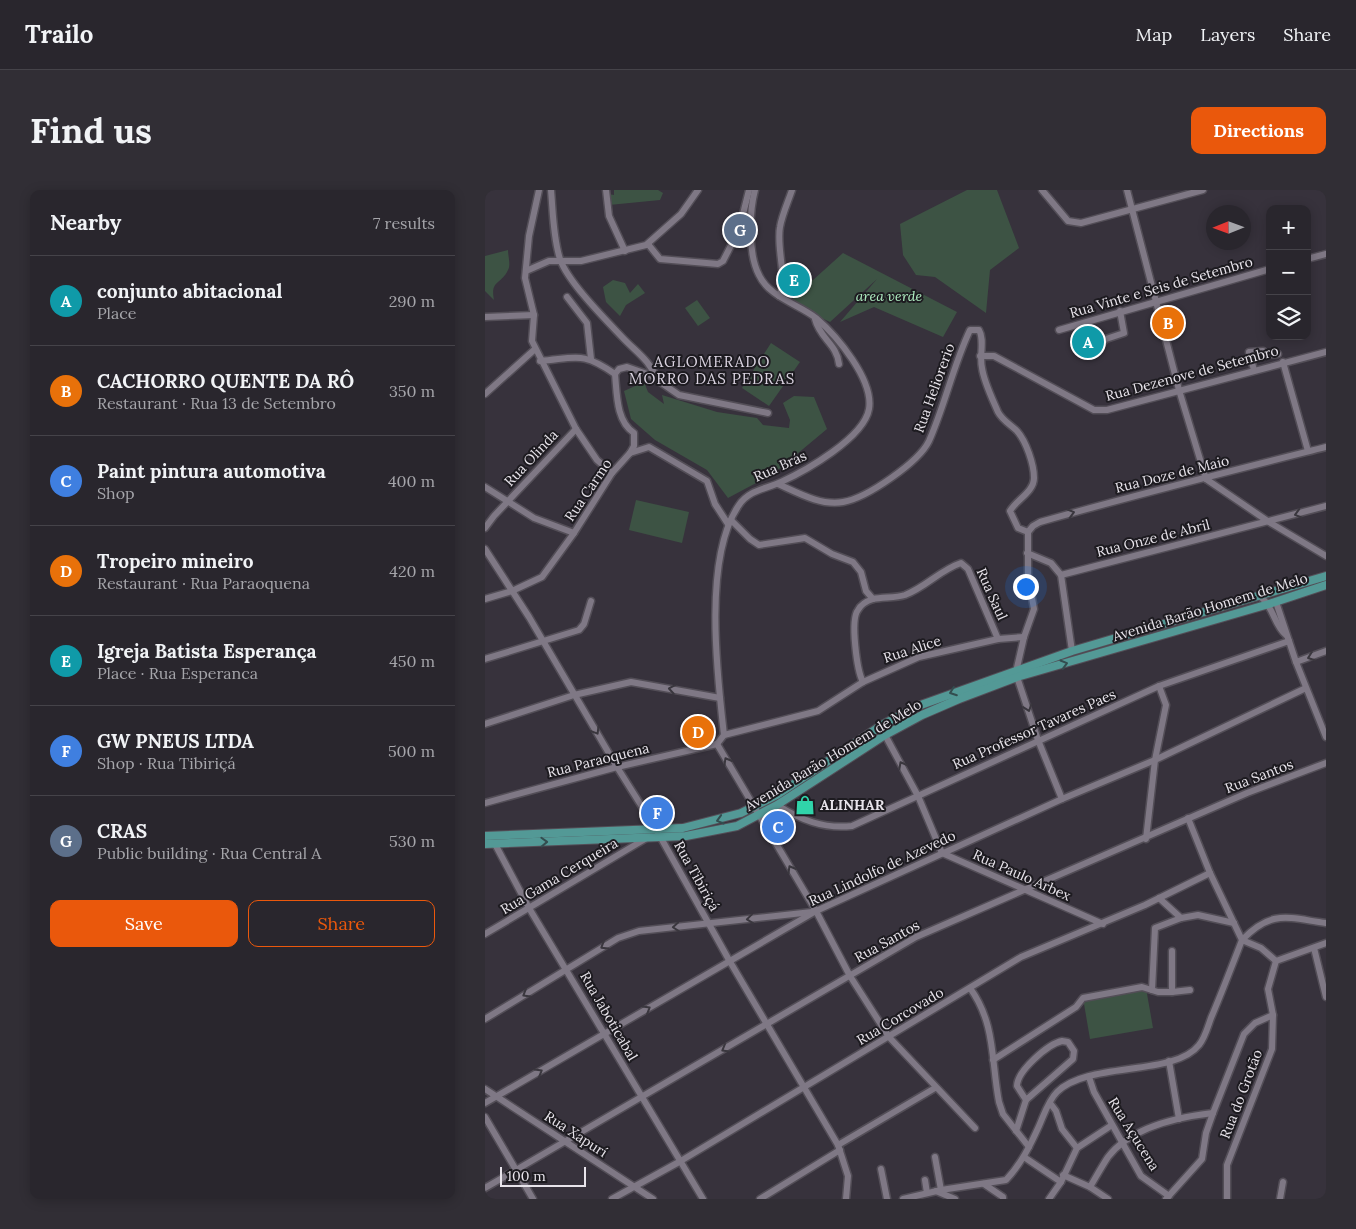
<!DOCTYPE html>
<meta charset="utf-8">
<style>
body{margin:0;font-family:Lora,serif;background:#312e35;color:#f1f3f6}
.controls{position:absolute;right:15px;top:15px;display:grid;overflow:hidden;border-radius:10px;box-shadow:0 2px 12px #0003}
.controls button{width:45px;height:45px;display:grid;place-items:center;padding:0;border:0;border-bottom:1px solid #454349;background:#29262d;color:#f1f3f6;font:25px sans-serif}
.compass{position:absolute;left:721px;top:15px;width:45px;height:45px;border-radius:50%;background:#29262d;box-shadow:0 2px 12px #0003;rotate:269deg}
.scale{position:absolute;left:15px;bottom:12px;width:86px;box-sizing:border-box;padding-left:5px;border:2px solid #e8e4eb;border-top:0;font-size:14px;line-height:18px;white-space:nowrap;color:#e8e4eb;-webkit-text-stroke:4px #1d1b20;paint-order:stroke}
.you{position:absolute;left:540px;top:396px;width:18px;height:18px;margin:-12px;border:4px solid #fff;border-radius:50%;background:#1a73e8;box-shadow:0 0 0 8px #1a73e833}
.badge{display:grid;place-items:center;width:32px;height:32px;border-radius:50%;background:#ea580c;color:#fff;font-size:16px;font-weight:700}
.pin{position:absolute;translate:-50% -50%;border:2px solid #fff;box-shadow:0 1px 5px #0006}
.list{margin:0;padding:0;list-style:none}
h2{display:flex;justify-content:space-between;align-items:center;height:65px;margin:0;padding:0 20px;font-size:21px}
h2 small{font-size:16px;font-weight:400;color:#a5a5aa}
.list li{display:grid;grid-template-columns:32px 1fr auto;gap:15px;align-items:center;box-sizing:border-box;height:90px;padding:0 20px;border-top:1px solid #454349}
.list b{display:block;font-size:19px;white-space:nowrap}
.list p{margin:0;font-size:16px;white-space:nowrap;color:#a5a5aa}
.list em{font-size:16px;font-style:normal;color:#a5a5aa}
.actions{display:flex;gap:10px;padding:15px 20px}
.actions a{flex:1;padding:11px 0;border:1px solid #ea580c;border-radius:10px;text-align:center;font-size:18px;color:#ea580c}
.actions .main{background:#ea580c;color:#fff}
.icon{flex:none;width:28px;height:28px;fill:none;stroke:currentColor;stroke-width:2;stroke-linecap:round;stroke-linejoin:round}
.map{position:relative;flex:none;width:841px;height:1009px;overflow:hidden;border-radius:10px}
header{display:flex;align-items:center;gap:30px;box-sizing:border-box;height:70px;padding:0 25px;background:#29262d;border-bottom:1px solid #454349}
header strong{font-size:24px}
nav{display:flex;gap:28px;margin-inline-start:auto;font-size:18px}
.intro{display:flex;align-items:center;justify-content:space-between;box-sizing:border-box;height:120px;padding:0 30px}
h1{margin:0;font-size:35px}
.button{padding:12px 22px;border-radius:10px;background:#ea580c;color:#fff;font-size:18px;font-weight:700}
main{display:flex;gap:30px;padding:0 30px}
aside{flex:1;background:#29262d;border-radius:10px;box-shadow:0 2px 12px #0003}
.map>svg:first-child{display:block}
.green{fill:#3d5344}
.lines{fill:none;stroke-linecap:round;stroke-linejoin:round}
.minor-casing{stroke:#534e57;stroke-width:9}
.major-casing{stroke:#534e57;stroke-width:10}
.minor{stroke:#7f7885;stroke-width:6}
.major{stroke:#539996;stroke-width:8}
.oneway{stroke:#3a373e}
.oneway2{stroke:#334d4f}
.labels{text-anchor:middle;stroke-width:4;stroke-linejoin:round;paint-order:stroke}
.street-label{font-size:14px;fill:#e8e4eb;stroke:#1d1b20}
.park-label{font-size:14px;font-style:italic;fill:#afedc1;stroke:#1d1b20}
.poi-label{font-size:14px;font-weight:bold;fill:#e8e4eb;stroke:#1d1b20;text-anchor:start}
.neighbourhood-label{font-size:15px;letter-spacing:1px;fill:#dad3e0;stroke:#1d1b20}
</style>
<header>
<strong>Trailo</strong>
<nav><a>Map</a><a>Layers</a><a>Share</a></nav>
</header>
<div class="intro"><h1>Find us</h1><a class="button">Directions</a></div>
<main>
<aside>
<h2>Nearby<small>7 results</small></h2>
<ul class="list">
<li><span class="badge" style="background:#0f9aa8">A</span><div><b>conjunto abitacional</b><p>Place</p></div><em>290 m</em></li>
<li><span class="badge" style="background:#e8710a">B</span><div><b>CACHORRO QUENTE DA RÔ</b><p>Restaurant · Rua 13 de Setembro</p></div><em>350 m</em></li>
<li><span class="badge" style="background:#3f7fe0">C</span><div><b>Paint pintura automotiva</b><p>Shop</p></div><em>400 m</em></li>
<li><span class="badge" style="background:#e8710a">D</span><div><b>Tropeiro mineiro</b><p>Restaurant · Rua Paraoquena</p></div><em>420 m</em></li>
<li><span class="badge" style="background:#0f9aa8">E</span><div><b>Igreja Batista Esperança</b><p>Place · Rua Esperanca</p></div><em>450 m</em></li>
<li><span class="badge" style="background:#3f7fe0">F</span><div><b>GW PNEUS LTDA</b><p>Shop · Rua Tibiriçá</p></div><em>500 m</em></li>
<li><span class="badge" style="background:#5c6f8a">G</span><div><b>CRAS</b><p>Public building · Rua Central A</p></div><em>530 m</em></li>
</ul>
<div class="actions"><a class="main">Save</a><a>Share</a></div>
</aside>
<div class="map">
<svg width="841" height="1009" viewBox="0 0 841 1009">
<rect width="100%" height="100%" fill="#37323c"/>
<!-- green -->
<g class="green">
<path d="M129,0H173L178,3L175,10L124,15L123,4L129,5Z"/>
<path d="M482,0H512L534,58L505,80L501,123L450,87L431,85L418,65L415,34Z"/>
<path d="M23,60C23,66 26,75 23,80C16,95 5,90 9,110L0,101V66Z"/>
<path d="M358,63L472,122L458,147L389,117L355,132L392,89L345,132L313,117L303,100L328,90Z"/>
<path d="M128,90L140,93L145,103L153,94L160,103L141,115L135,126L121,112L118,97Z"/>
<path d="M212,110L225,128L213,136L200,118Z"/>
<path d="M286,153L315,172L284,216L257,198Z"/>
<path d="M159,192L163,202L179,214L177,205L232,222L272,228L278,235L304,238L305,230L298,213L309,206L329,207L342,239L288,284L243,308L222,280L170,250L146,229L139,201Z"/>
<path d="M151,310L204,322L197,353L144,340Z"/>
<path d="M661,798L668,838L605,849L598,808Z"/>
</g>
<g class="lines">
<defs>
<g id="minor">
<path d="M54,0L44,46L40,88L49,125L47,151L91,239L112,270L127,283"/>
<path d="M66,0C68,22 68,47 75,69C83,92 119,128 137,147C152,163 164,169 173,191"/>
<path d="M121,0L124,26L140,61"/>
<path d="M557,0L583,31L596,33L718,0"/>
<path d="M642,0L694,200L721,289"/>
<path d="M163,54L175,69L233,74L238,71L254,40L264,0"/>
<path d="M822,69L841,64"/>
<path d="M41,81L64,71H96L161,55L196,24L213,0"/>
<path d="M294,106C303,89 291,58 295,37C297,25 303,12 307,0"/>
<path d="M82,107L102,133L106,169"/>
<path d="M0,127L49,125"/>
<path d="M330,129C335,149 352,154 354,174"/>
<path d="M574,140L785,79"/>
<path d="M612,158L621,149L639,143L635,121"/>
<path d="M495,166H509L609,220H622L841,162"/>
<path d="M55,171C92,168 97,161 130,184"/>
<path d="M798,172L823,261"/>
<path d="M769,180L764,162L778,161L779,165L793,164"/>
<path d="M130,184L134,179L142,177L165,185L194,205L283,223"/>
<path d="M130,184C132,204 131,231 149,243V256L145,263"/>
<path d="M0,204L49,160"/>
<path d="M721,289L784,332L841,366"/>
<path d="M293,294C313,303 336,316 358,312C382,308 434,272 444,251C460,215 468,176 485,140H494C500,150 494,166 497,178C499,192 507,208 513,222C517,230 526,235 532,241C541,251 549,274 549,288C549,302 531,310 525,321L533,338L543,342"/>
<path d="M0,297L49,328L89,343"/>
<path d="M246,330L265,349L274,355L320,348L347,364L368,372L376,382L381,401L388,409C398,407 411,408 420,405C441,397 455,380 476,373L483,379L513,449"/>
<path d="M0,338L9,326L91,239"/>
<path d="M543,342L548,336L555,332C650,305 746,281 841,257"/>
<path d="M0,359L44,427L132,577L171,639L244,770L353,955L363,986L361,1009"/>
<path d="M542,363L566,373L576,385L587,461"/>
<path d="M576,385L841,316"/>
<path d="M776,407C789,418 789,435 801,445"/>
<path d="M0,409L27,401L57,387L89,343L127,283L145,263L164,257L222,291L230,314L243,334"/>
<path d="M791,412L811,472L841,547"/>
<path d="M0,469L94,440L99,434L106,411"/>
<path d="M811,472L841,461"/>
<path d="M531,482L539,447L549,419L543,386V342"/>
<path d="M532,487L553,550L577,609"/>
<path d="M378,492C372,481 365,430 373,420C376,414 382,411 388,409"/>
<path d="M0,534L89,505L146,492L235,508"/>
<path d="M239,545C232,484 218,367 254,315C264,300 281,299 296,292C320,281 379,248 384,219C389,190 352,146 331,128C313,114 284,107 274,85C263,64 264,23 270,0"/>
<path d="M400,545L433,606L457,663L618,734"/>
<path d="M232,554L331,721L365,786L404,847L490,938"/>
<path d="M232,554L239,545L333,521L378,492L434,467L513,449L539,447"/>
<path d="M0,613L132,577L232,554"/>
<path d="M292,615C316,630 338,639 367,636L674,496L804,451"/>
<path d="M703,628L725,683L757,750L776,758L791,771"/>
<path d="M661,649L670,570L681,515L674,496"/>
<path d="M10,654L44,718L218,1009"/>
<path d="M674,708L696,728L713,725L749,733"/>
<path d="M0,744L160,649"/>
<path d="M829,758L841,807"/>
<path d="M485,798C511,834 506,871 514,912L518,924L544,957"/>
<path d="M667,800L670,738L696,728"/>
<path d="M687,802L705,800"/>
<path d="M0,829L133,748L154,741L327,722"/>
<path d="M577,851L583,852L589,861L588,869L541,910L532,896C532,881 563,854 577,851Z"/>
<path d="M508,870L591,817L598,808L657,797L673,802H687V761"/>
<path d="M684,871L694,929"/>
<path d="M604,887L609,902L656,986L684,1006"/>
<path d="M0,899L168,1009"/>
<path d="M0,913L331,721L577,609L670,570L821,498"/>
<path d="M565,913L571,921L577,939L592,958"/>
<path d="M0,927L48,1009"/>
<path d="M531,941L541,910"/>
<path d="M353,955L450,898"/>
<path d="M450,967L456,1000"/>
<path d="M539,967L576,992"/>
<path d="M396,979L402,1009"/>
<path d="M578,985L605,997L623,1009"/>
<path d="M440,990L442,1003"/>
<path d="M499,994L518,1007V1009"/>
<path d="M605,997C611,987 617,976 623,967C646,937 693,927 728,923"/>
<path d="M0,998L431,747L762,603L841,573"/>
<path d="M451,1001L470,1009"/>
<path d="M127,1009L194,972L536,767L660,715L725,683"/>
<path d="M275,1009L355,960"/>
<path d="M418,1009L456,1000L521,990C536,974 545,956 554,936C559,925 563,911 572,902C603,871 689,887 714,855C720,848 723,836 726,828C737,802 747,776 757,750C787,719 803,728 841,733"/>
<path d="M564,1009L576,992L592,958L627,935"/>
<path d="M681,1009L717,969L721,943L728,923L759,844L770,833L788,825"/>
<path d="M742,1009V975L787,859L788,825L783,799L791,771L841,753"/>
<path d="M795,1009L798,992"/>
</g>
<g id="major">
<path d="M0,646L198,638L256,623L292,605L397,535L433,516L587,461L841,386"/>
<path d="M0,654L201,646L252,636L292,615L400,545L437,525L474,509L532,487L784,414L841,395"/>
</g>
</defs>
<!-- minor casing -->
<use href="#minor" class="minor-casing"/>
<!-- major casing -->
<use href="#major" class="major-casing"/>
<!-- minor -->
<use href="#minor" class="minor"/>
<!-- major -->
<use href="#major" class="major"/>
</g>
<!-- one-way arrows -->
<defs><path id="oneway-chevron" d="M-2-3.5L2.5 0L-2 3.5" fill="none" stroke-width="1.6" stroke-linecap="round" stroke-linejoin="round" transform="scale(1.25)"/></defs>
<g class="oneway">
<use href="#oneway-chevron" transform="translate(586 323) rotate(-16)"/>
<use href="#oneway-chevron" transform="translate(813 324) rotate(164)"/>
<use href="#oneway-chevron" transform="translate(826 467) rotate(160)"/>
<use href="#oneway-chevron" transform="translate(187 499) rotate(-170)"/>
<use href="#oneway-chevron" transform="translate(543 518) rotate(71)"/>
<use href="#oneway-chevron" transform="translate(111 541) rotate(59)"/>
<use href="#oneway-chevron" transform="translate(242 571) rotate(-120)"/>
<use href="#oneway-chevron" transform="translate(417 575) rotate(-118)"/>
<use href="#oneway-chevron" transform="translate(306 679) rotate(-120)"/>
<use href="#oneway-chevron" transform="translate(265 729) rotate(173)"/>
<use href="#oneway-chevron" transform="translate(191 737) rotate(175)"/>
<use href="#oneway-chevron" transform="translate(119 756) rotate(148)"/>
<use href="#oneway-chevron" transform="translate(41 804) rotate(149)"/>
<use href="#oneway-chevron" transform="translate(162 819) rotate(-31)"/>
<use href="#oneway-chevron" transform="translate(240 859) rotate(150)"/>
<use href="#oneway-chevron" transform="translate(54 882) rotate(-30)"/>
</g>
<g class="oneway2">
<use href="#oneway-chevron" transform="translate(579 474) rotate(-16)"/>
<use href="#oneway-chevron" transform="translate(468 502) rotate(160)"/>
<use href="#oneway-chevron" transform="translate(235 630) rotate(163)"/>
<use href="#oneway-chevron" transform="translate(59 652) rotate(-2)"/>
</g>
<!-- icons -->
<defs>
<symbol id="shop-bare" viewBox="-9 -9 18 18"><path d="M-5-2.5h2.3a2.7 3.5 0 0 1 5.4 0H5L5.5 6h-11ZM-1.5-2.5h3a1.5 2.3 0 0 0-3 0Z" fill="#30d4aa" stroke="#1d1b20" stroke-width="2.5" paint-order="stroke"/></symbol>
</defs>
<g fill-rule="evenodd">
<use href="#shop-bare" x="306" y="601" width="28" height="28"/>
</g>
<g class="labels">
<!-- street labels -->
<g class="street-label">
<text transform="translate(676 97) rotate(-16)" y="5">Rua Vinte e Seis de Setembro</text>
<text transform="translate(707 183) rotate(-15)" y="5">Rua Dezenove de Setembro</text>
<text transform="translate(449 198) rotate(-70)" y="5">Rua Heliorerio</text>
<text transform="translate(46 268) rotate(-47)" y="5">Rua Olinda</text>
<text transform="translate(295 276) rotate(-24)" y="5">Rua Brás</text>
<text transform="translate(687 284) rotate(-14)" y="5">Rua Doze de Maio</text>
<text transform="translate(103 300) rotate(-56)" y="5">Rua Carmo</text>
<text transform="translate(668 348) rotate(-14)" y="5">Rua Onze de Abril</text>
<text transform="translate(507 404) rotate(66)" y="5">Rua Saul</text>
<text transform="translate(725 417) rotate(-17)" y="5">Avenida Barão Homem de Melo</text>
<text transform="translate(427 459) rotate(-18)" y="5">Rua Alice</text>
<text transform="translate(549 539) rotate(-24)" y="5">Rua Professor Tavares Paes</text>
<text transform="translate(348 565) rotate(-31)" y="5">Avenida Barão Homem de Melo</text>
<text transform="translate(113 570) rotate(-14)" y="5">Rua Paraoquena</text>
<text transform="translate(774 586) rotate(-21)" y="5">Rua Santos</text>
<text transform="translate(397 678) rotate(-25)" y="5">Rua Lindolfo de Azevedo</text>
<text transform="translate(537 685) rotate(24)" y="5">Rua Paulo Arbex</text>
<text transform="translate(74 686) rotate(-31)" y="5">Rua Gama Cerqueira</text>
<text transform="translate(212 686) rotate(61)" y="5">Rua Tibiriçá</text>
<text transform="translate(402 751) rotate(-29)" y="5">Rua Santos</text>
<text transform="translate(124 826) rotate(60)" y="5">Rua Jaboticabal</text>
<text transform="translate(415 826) rotate(-31)" y="5">Rua Corcovado</text>
<text transform="translate(756 904) rotate(-69)" y="5">Rua do Grotão</text>
<text transform="translate(91 944) rotate(33)" y="5">Rua Xapurí</text>
<text transform="translate(649 944) rotate(58)" y="5">Rua Açucena</text>
</g>
<!-- park labels -->
<g class="park-label">
<text x="404" y="111">area verde</text>
</g>
<!-- poi labels -->
<g class="poi-label">
<text x="335" y="620">ALINHAR</text>
</g>
<!-- neighbourhood labels -->
<g class="neighbourhood-label">
<text x="227" y="177">AGLOMERADO<tspan x="227" dy="17">MORRO DAS PEDRAS</tspan></text>
</g>
</g>
</svg>
<div class="controls">
<button>+</button>
<button>−</button>
<button><svg class="icon" aria-label="layers" viewBox="0 0 24 24"><path d="M12 4l9 5-9 5-9-5zM3 14l9 5 9-5"/></svg></button>
</div>
<svg class="compass" viewBox="-18 -18 36 36"><path d="M0-13l5 13h-10z" fill="#e53935"/><path d="M0 13l5-13h-10z" fill="#a5a5aa"/></svg>
<div class="scale">100 m</div>
<div class="you"></div>
<div class="pin badge" style="left:603px;top:152px;background:#0f9aa8">A</div>
<div class="pin badge" style="left:683px;top:133px;background:#e8710a">B</div>
<div class="pin badge" style="left:293px;top:637px;background:#3f7fe0">C</div>
<div class="pin badge" style="left:213px;top:542px;background:#e8710a">D</div>
<div class="pin badge" style="left:309px;top:90px;background:#0f9aa8">E</div>
<div class="pin badge" style="left:172px;top:623px;background:#3f7fe0">F</div>
<div class="pin badge" style="left:255px;top:40px;background:#5c6f8a">G</div>
</div>
</main>
